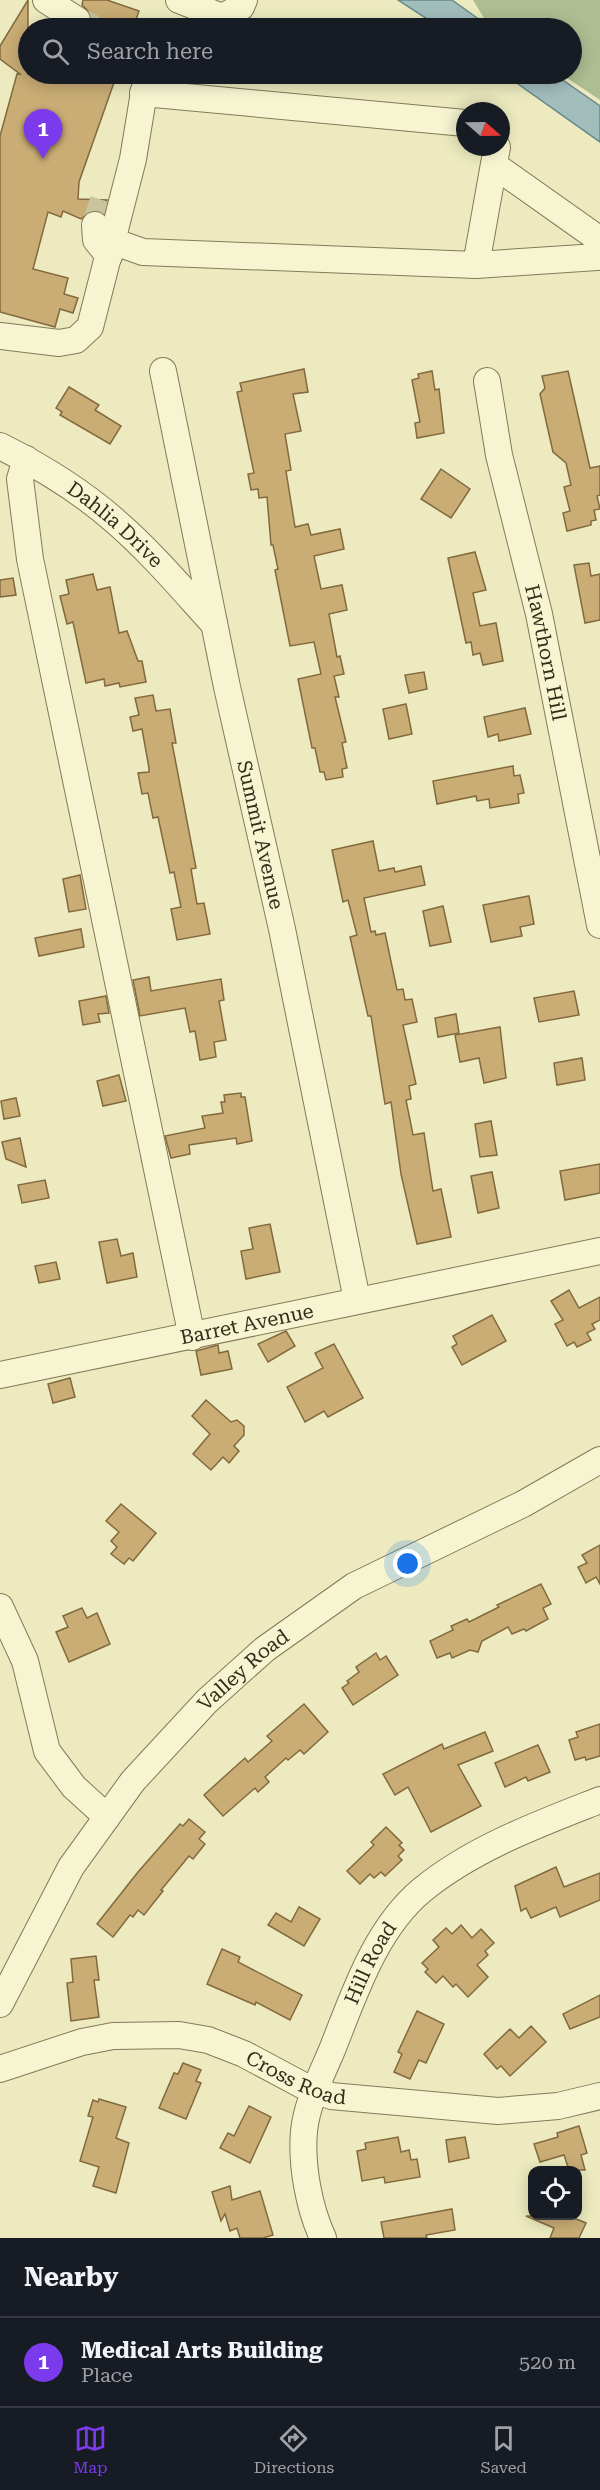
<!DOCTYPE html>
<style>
body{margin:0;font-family:"Roboto Serif",serif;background:#242831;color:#f1f3f6}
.controls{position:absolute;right:18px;bottom:18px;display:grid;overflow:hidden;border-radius:12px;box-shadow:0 3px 15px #0003}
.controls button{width:54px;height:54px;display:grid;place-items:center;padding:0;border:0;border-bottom:2px solid #363941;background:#171b24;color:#f1f3f6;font:30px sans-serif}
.compass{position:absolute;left:456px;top:102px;width:54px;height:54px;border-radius:50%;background:#171b24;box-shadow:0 3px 15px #0003;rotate:110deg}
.you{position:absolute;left:408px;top:1564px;width:21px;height:21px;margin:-15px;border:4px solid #fff;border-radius:50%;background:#1a73e8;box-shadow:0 0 0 9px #1a73e833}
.badge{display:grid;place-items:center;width:39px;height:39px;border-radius:50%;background:#7c3aed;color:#fff;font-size:20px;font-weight:700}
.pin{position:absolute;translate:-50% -50px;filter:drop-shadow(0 2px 3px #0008)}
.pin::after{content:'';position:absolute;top:32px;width:21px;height:18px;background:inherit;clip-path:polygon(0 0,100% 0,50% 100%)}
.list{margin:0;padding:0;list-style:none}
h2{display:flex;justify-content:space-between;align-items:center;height:78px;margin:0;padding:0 24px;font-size:26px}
h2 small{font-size:20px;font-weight:400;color:#9ea1a6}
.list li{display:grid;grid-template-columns:39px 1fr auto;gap:18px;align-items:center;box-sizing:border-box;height:90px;padding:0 24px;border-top:2px solid #363941}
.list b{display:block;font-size:22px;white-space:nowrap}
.list p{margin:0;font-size:20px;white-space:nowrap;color:#9ea1a6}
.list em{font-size:20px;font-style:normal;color:#9ea1a6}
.icon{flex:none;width:33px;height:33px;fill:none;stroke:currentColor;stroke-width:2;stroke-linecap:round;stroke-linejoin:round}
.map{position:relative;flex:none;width:600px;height:2238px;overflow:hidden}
.search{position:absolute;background:#171b24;box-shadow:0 3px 15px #0003;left:18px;right:18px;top:18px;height:66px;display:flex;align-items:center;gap:15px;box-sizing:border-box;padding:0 21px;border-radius:33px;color:#9ea1a6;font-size:22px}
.sheet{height:168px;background:#171b24}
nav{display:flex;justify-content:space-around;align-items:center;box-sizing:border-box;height:84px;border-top:2px solid #363941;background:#171b24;font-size:16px;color:#9ea1a6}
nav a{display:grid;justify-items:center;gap:3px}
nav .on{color:#7c3aed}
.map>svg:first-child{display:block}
.cemetery{fill:#aebe92}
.water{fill:#a1bebc;stroke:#698b8b;stroke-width:1.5}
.building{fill:#c9ad75;stroke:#826a3e;stroke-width:1.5}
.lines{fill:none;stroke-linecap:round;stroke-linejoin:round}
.minor-tunnel{stroke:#c7c49e;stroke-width:26;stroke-dasharray:26 13;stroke-linecap:butt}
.minor-casing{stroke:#847a58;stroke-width:28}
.minor{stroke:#f7f5d1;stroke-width:26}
.labels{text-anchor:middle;stroke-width:6;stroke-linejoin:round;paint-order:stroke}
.street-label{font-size:20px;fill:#332d1c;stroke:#f4f2cd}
</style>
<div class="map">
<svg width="600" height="2238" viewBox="0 0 600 2238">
<rect width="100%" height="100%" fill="#eceabe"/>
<!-- cemetery -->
<path class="cemetery" d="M473,0H600V100L561,74H572V28H496L487,23Z"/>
<!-- water -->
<g class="water">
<path d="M398,0H452L491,28H441Z"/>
<path d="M504,74H554L600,106V142Z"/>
</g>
<!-- building -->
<g class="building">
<path d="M28,0V74H117L79,182L78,199L107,200L104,213L93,210L81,219L63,211L61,217L48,212L33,269L68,278L64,294L78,298L73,313L60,309L55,327L0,312V136L17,74H20L0,59V46Z"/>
<path d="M83,0H107L139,11L133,28H89L92,20L90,13L82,5Z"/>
<path d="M304,369L308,392L293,394L301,431L285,434L291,470L286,471L295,527L308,524L311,535L340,529L344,549L314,556L321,589L342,585L347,610L329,614L337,657L340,656L344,674L334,676L339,697H335L346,742L342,743L347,768L342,769L343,777L326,780L324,772H320L315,748H312L298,679L321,674L314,642L290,646L275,570L278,569L273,545H271L267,497L259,498L258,489L251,490L248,474L254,473L237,392L242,391L240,383Z"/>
<path d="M432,371L435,390L439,389L444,433L417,438L415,423L420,422L412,380L419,378L418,374Z"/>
<path d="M568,371L590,468L600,466V495L597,496L600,509L594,510L596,520L591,521V525L567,531L563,513L570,511L564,487L571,485L566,463L553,452L540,394L545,388L542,376Z"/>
<path d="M69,387L99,405L95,410L121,426L110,444L60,415L62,412L56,408Z"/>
<path d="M441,469L470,489L451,518L421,499Z"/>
<path d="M475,552L486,590L473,593L480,626L496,623L503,661L483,665L480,653L473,655L471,642L466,643L448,558Z"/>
<path d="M589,563L591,576L600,574V620L585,623L574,565Z"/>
<path d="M93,574L97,590L110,587L119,633L127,631L138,661H142L146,682L120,687L119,683L105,686L104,679L86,683L73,622L67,624L60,596L69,594L66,580Z"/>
<path d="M13,578L16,595L0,597V580Z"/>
<path d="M424,672L427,689L409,693L405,675Z"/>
<path d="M153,695L156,711L170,709L176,743H172L196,868L191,869L197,904L204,903L210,934L177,940L171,909L181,907L174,872L170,873L158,817L153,818L148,793L142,794L138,773L149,772V768L142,729L133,731L130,717L139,715L135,698Z"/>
<path d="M406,704L412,734L389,739L383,709Z"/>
<path d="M525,708L531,734L499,741L498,734L488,737L484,717Z"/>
<path d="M513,766L514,776L520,775L524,793L518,794L519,803L490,808L489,799L477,801L476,796L437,804L433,781Z"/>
<path d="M373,841L379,871L394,868L395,872L421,866L425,885L364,898L371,932L375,931L376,935L385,933L397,990L403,989L405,1000L412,999L417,1022L403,1025L416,1084L409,1086L411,1099L406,1100L413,1135L424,1133L433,1191L441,1189L451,1237L417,1244L401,1174L391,1102L385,1104L371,1016H368L350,937L357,935L348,900L343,902L332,850Z"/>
<path d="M80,875L86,909L69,912L63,879Z"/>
<path d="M529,896L534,924L520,927L522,936L491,942L483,905Z"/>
<path d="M443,906L451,942L430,946L423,911Z"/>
<path d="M81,929L84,947L39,956L35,938Z"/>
<path d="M149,977L151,991L221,979L224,1000L219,1001L226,1040L214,1042L216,1057L200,1060L195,1031L190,1032L185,1008L140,1016L133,980Z"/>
<path d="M574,991L579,1015L539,1022L534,998Z"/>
<path d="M106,996L109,1013L98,1014L100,1022L83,1025L79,1001Z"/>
<path d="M456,1014L459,1033L438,1037L435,1018Z"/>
<path d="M500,1027L506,1078L484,1083L479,1058L460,1062L455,1035Z"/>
<path d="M582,1058L585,1080L557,1085L554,1063Z"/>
<path d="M119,1075L126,1101L103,1106L97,1081Z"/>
<path d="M241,1093V1097H245L252,1141L237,1144L236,1138L189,1145L190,1154L171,1158L165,1136L205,1128L202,1116L223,1113L221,1102H225L224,1095Z"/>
<path d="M16,1098L20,1116L4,1119L1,1101Z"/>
<path d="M491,1121L497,1155L480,1157L475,1124Z"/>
<path d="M20,1138L26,1167L6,1159L2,1142Z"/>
<path d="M600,1164V1193L565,1200L560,1171Z"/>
<path d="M492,1172L499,1208L478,1213L471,1176Z"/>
<path d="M45,1180L49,1198L22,1203L18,1185Z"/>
<path d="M270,1224L280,1272L246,1279L241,1251L253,1249L249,1228Z"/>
<path d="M117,1239L121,1256L133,1253L137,1277L107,1283L99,1242Z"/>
<path d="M56,1262L60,1279L39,1283L35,1266Z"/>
<path d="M569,1290L579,1308L600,1297V1320L592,1324L595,1329L587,1333L591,1340L577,1347L574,1342L567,1346L555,1324L563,1320L551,1301Z"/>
<path d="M492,1315L506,1341L462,1365L452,1347L457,1344L453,1336Z"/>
<path d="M286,1331L295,1346L268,1362L258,1344Z"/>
<path d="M334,1344L363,1398L328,1417L324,1411L305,1422L287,1387L323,1368L315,1353Z"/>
<path d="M218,1345L219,1353L228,1351L232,1369L201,1375L196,1351Z"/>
<path d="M70,1378L75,1397L53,1403L48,1384Z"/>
<path d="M206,1400L231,1422L237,1420L244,1426V1435L234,1446L239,1451L229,1463L223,1457L211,1470L193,1454L210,1434L192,1416Z"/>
<path d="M121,1504L156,1533L133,1561L129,1558L124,1564L111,1554L117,1547L111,1541L119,1532L106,1521Z"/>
<path d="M600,1545V1584L596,1577L586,1583L578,1567L587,1563L582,1555Z"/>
<path d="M541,1584L551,1604L543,1608L548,1619L526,1631L524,1629L512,1634L508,1627L482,1641L478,1652L470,1650L452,1658L450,1653L437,1658L430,1641L453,1630L451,1626L467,1619L469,1622L499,1607L497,1605Z"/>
<path d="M82,1608L87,1618L97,1613L110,1644L69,1662L56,1632L68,1627L63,1616Z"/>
<path d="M376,1653L380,1660L386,1656L398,1675L353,1705L342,1688L349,1683L347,1681L359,1672L356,1667Z"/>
<path d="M304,1704L328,1732L304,1754L300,1750L288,1760L286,1758L265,1777L269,1782L258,1792L255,1788L223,1816L204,1795L245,1758L248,1762L272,1741L267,1736Z"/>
<path d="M600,1724V1756L586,1760L585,1757L575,1760L569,1740L578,1737L576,1732Z"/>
<path d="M485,1732L493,1751L458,1765L481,1806L431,1832L408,1787L395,1795L383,1774L442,1744L444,1749Z"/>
<path d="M538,1745L550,1772L528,1781L526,1777L505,1787L495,1763Z"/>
<path d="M189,1819L205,1832L199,1839L205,1844L193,1859L189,1856L161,1890L163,1891L144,1915L138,1910L133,1917L130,1915L113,1937L97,1924L138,1872L180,1824L183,1826Z"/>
<path d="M386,1827L402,1843L399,1845L404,1850L398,1856L402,1860L385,1876L381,1872L374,1878L370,1874L360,1884L347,1871L374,1845L371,1842Z"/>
<path d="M556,1867L564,1887L600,1873V1900L560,1917L556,1907L531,1918L526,1908L521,1911L515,1886Z"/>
<path d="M299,1907L320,1919L304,1946L268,1925L276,1913L291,1922Z"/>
<path d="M461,1925L472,1938L481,1929L494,1943L485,1951L488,1955L477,1965L488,1977L468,1997L456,1984L453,1987L443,1976L436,1983L425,1972L428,1969L422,1963L439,1947L433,1940L446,1928L452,1934Z"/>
<path d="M222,1949L240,1957L238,1962L302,1995L290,2020L256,2002L255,2005L207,1984Z"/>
<path d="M96,1956L99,1980H94L99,2017L71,2021L67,1983L73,1982L71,1959Z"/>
<path d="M600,1995V2017L570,2029L563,2014Z"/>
<path d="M417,2011L444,2024L426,2063L419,2060L410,2079L394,2072L402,2054L398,2052Z"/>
<path d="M531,2026L546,2042L510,2076L501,2066L497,2069L484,2054L510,2029L519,2038Z"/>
<path d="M183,2063L201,2070L196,2081L201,2083L186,2119L159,2108L174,2073L178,2074Z"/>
<path d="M99,2099L126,2107L116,2138L129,2143L116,2193L93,2186L99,2167L80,2161L93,2117L88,2116L93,2100L98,2102Z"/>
<path d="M249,2106L271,2117L250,2163L220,2148L228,2133L234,2136Z"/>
<path d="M579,2126L587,2153L581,2155L585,2170H569L564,2155L540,2162L534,2144L558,2137L557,2133Z"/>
<path d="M398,2137L401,2152L409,2150L411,2160L417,2159L420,2177L385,2183L384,2177L362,2181L357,2151L366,2149L365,2143Z"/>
<path d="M465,2137L469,2158L449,2162L446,2140Z"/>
<path d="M230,2186L232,2200L260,2191L273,2235L263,2238H240L237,2228L230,2231L225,2214L221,2221L212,2192Z"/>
<path d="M452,2209L455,2230L426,2235L427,2238H384L381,2222Z"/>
<path d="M526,2216H569L586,2223L579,2238H550L554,2228Z"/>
</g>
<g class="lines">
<!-- minor-tunnel -->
<g class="minor-tunnel">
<path d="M77,20L94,28"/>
<path d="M95,225L103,200"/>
</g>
<defs>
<g id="minor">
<path d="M46,0L77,20"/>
<path d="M179,0L222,17L241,7L244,0"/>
<path d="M143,93L465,123"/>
<path d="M494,165L600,240"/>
<path d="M95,225L96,240L109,256"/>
<path d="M112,241L143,252L476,265L497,147"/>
<path d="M476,265L597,257L600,254"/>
<path d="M0,336L59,343L76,340L90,327L133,159L147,74"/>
<path id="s1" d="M163,371L227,687L282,929L357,1300"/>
<path id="s2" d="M487,381L499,455L539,614L600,925"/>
<path id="s3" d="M0,446C40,466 81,491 115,521C151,552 182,589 214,624"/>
<path d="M26,459L20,479L30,559L192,1337"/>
<path id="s4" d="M0,1375L600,1251"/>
<path d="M0,1607L25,1661L47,1751L74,1787L107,1817"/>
<path id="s5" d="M0,2004L71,1867L133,1781L207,1701L265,1649L354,1586L523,1504L600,1460"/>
<path id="s6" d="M0,2069L82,2042L113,2036L179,2035L208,2040L244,2054L302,2085L331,2096L498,2111L558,2106L600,2096"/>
<path id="s7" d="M323,2238C309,2208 301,2165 304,2131C307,2103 321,2076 332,2050C354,1995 375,1929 422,1890C473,1848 539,1824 600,1800"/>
</g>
</defs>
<!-- minor casing -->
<use href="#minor" class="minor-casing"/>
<!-- minor -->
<use href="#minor" class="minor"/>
</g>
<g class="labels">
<!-- street labels -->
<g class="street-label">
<text dy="7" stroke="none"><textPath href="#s3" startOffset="140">Dahlia Drive</textPath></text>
<text dy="7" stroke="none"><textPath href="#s2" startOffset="278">Hawthorn Hill</textPath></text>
<text dy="7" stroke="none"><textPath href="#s1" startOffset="474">Summit Avenue</textPath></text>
<text dy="7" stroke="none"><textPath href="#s4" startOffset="252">Barret Avenue</textPath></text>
<text dy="7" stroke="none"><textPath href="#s5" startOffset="417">Valley Road</textPath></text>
<text dy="7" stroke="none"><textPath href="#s7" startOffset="291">Hill Road</textPath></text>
<text dy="7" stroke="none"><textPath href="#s6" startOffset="310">Cross Road</textPath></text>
</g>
</g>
</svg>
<div class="controls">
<button><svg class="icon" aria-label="locate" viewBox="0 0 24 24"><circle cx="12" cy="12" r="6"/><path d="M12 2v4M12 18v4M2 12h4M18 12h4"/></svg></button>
</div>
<svg class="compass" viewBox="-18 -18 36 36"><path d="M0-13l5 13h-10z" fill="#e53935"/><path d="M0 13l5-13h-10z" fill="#9ea1a6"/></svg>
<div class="you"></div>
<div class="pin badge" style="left:43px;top:159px">1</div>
<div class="search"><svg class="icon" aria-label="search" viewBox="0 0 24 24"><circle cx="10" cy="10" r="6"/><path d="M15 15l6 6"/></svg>Search here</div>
</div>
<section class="sheet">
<h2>Nearby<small></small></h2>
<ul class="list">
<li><span class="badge">1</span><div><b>Medical Arts Building</b><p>Place</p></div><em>520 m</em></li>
</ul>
</section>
<nav>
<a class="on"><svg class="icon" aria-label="map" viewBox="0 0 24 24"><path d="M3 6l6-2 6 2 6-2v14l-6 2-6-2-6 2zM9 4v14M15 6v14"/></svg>Map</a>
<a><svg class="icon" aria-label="directions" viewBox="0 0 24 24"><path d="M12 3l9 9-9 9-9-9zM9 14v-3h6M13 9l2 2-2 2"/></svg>Directions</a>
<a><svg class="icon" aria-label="saved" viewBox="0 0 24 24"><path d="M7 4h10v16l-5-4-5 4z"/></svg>Saved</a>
</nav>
